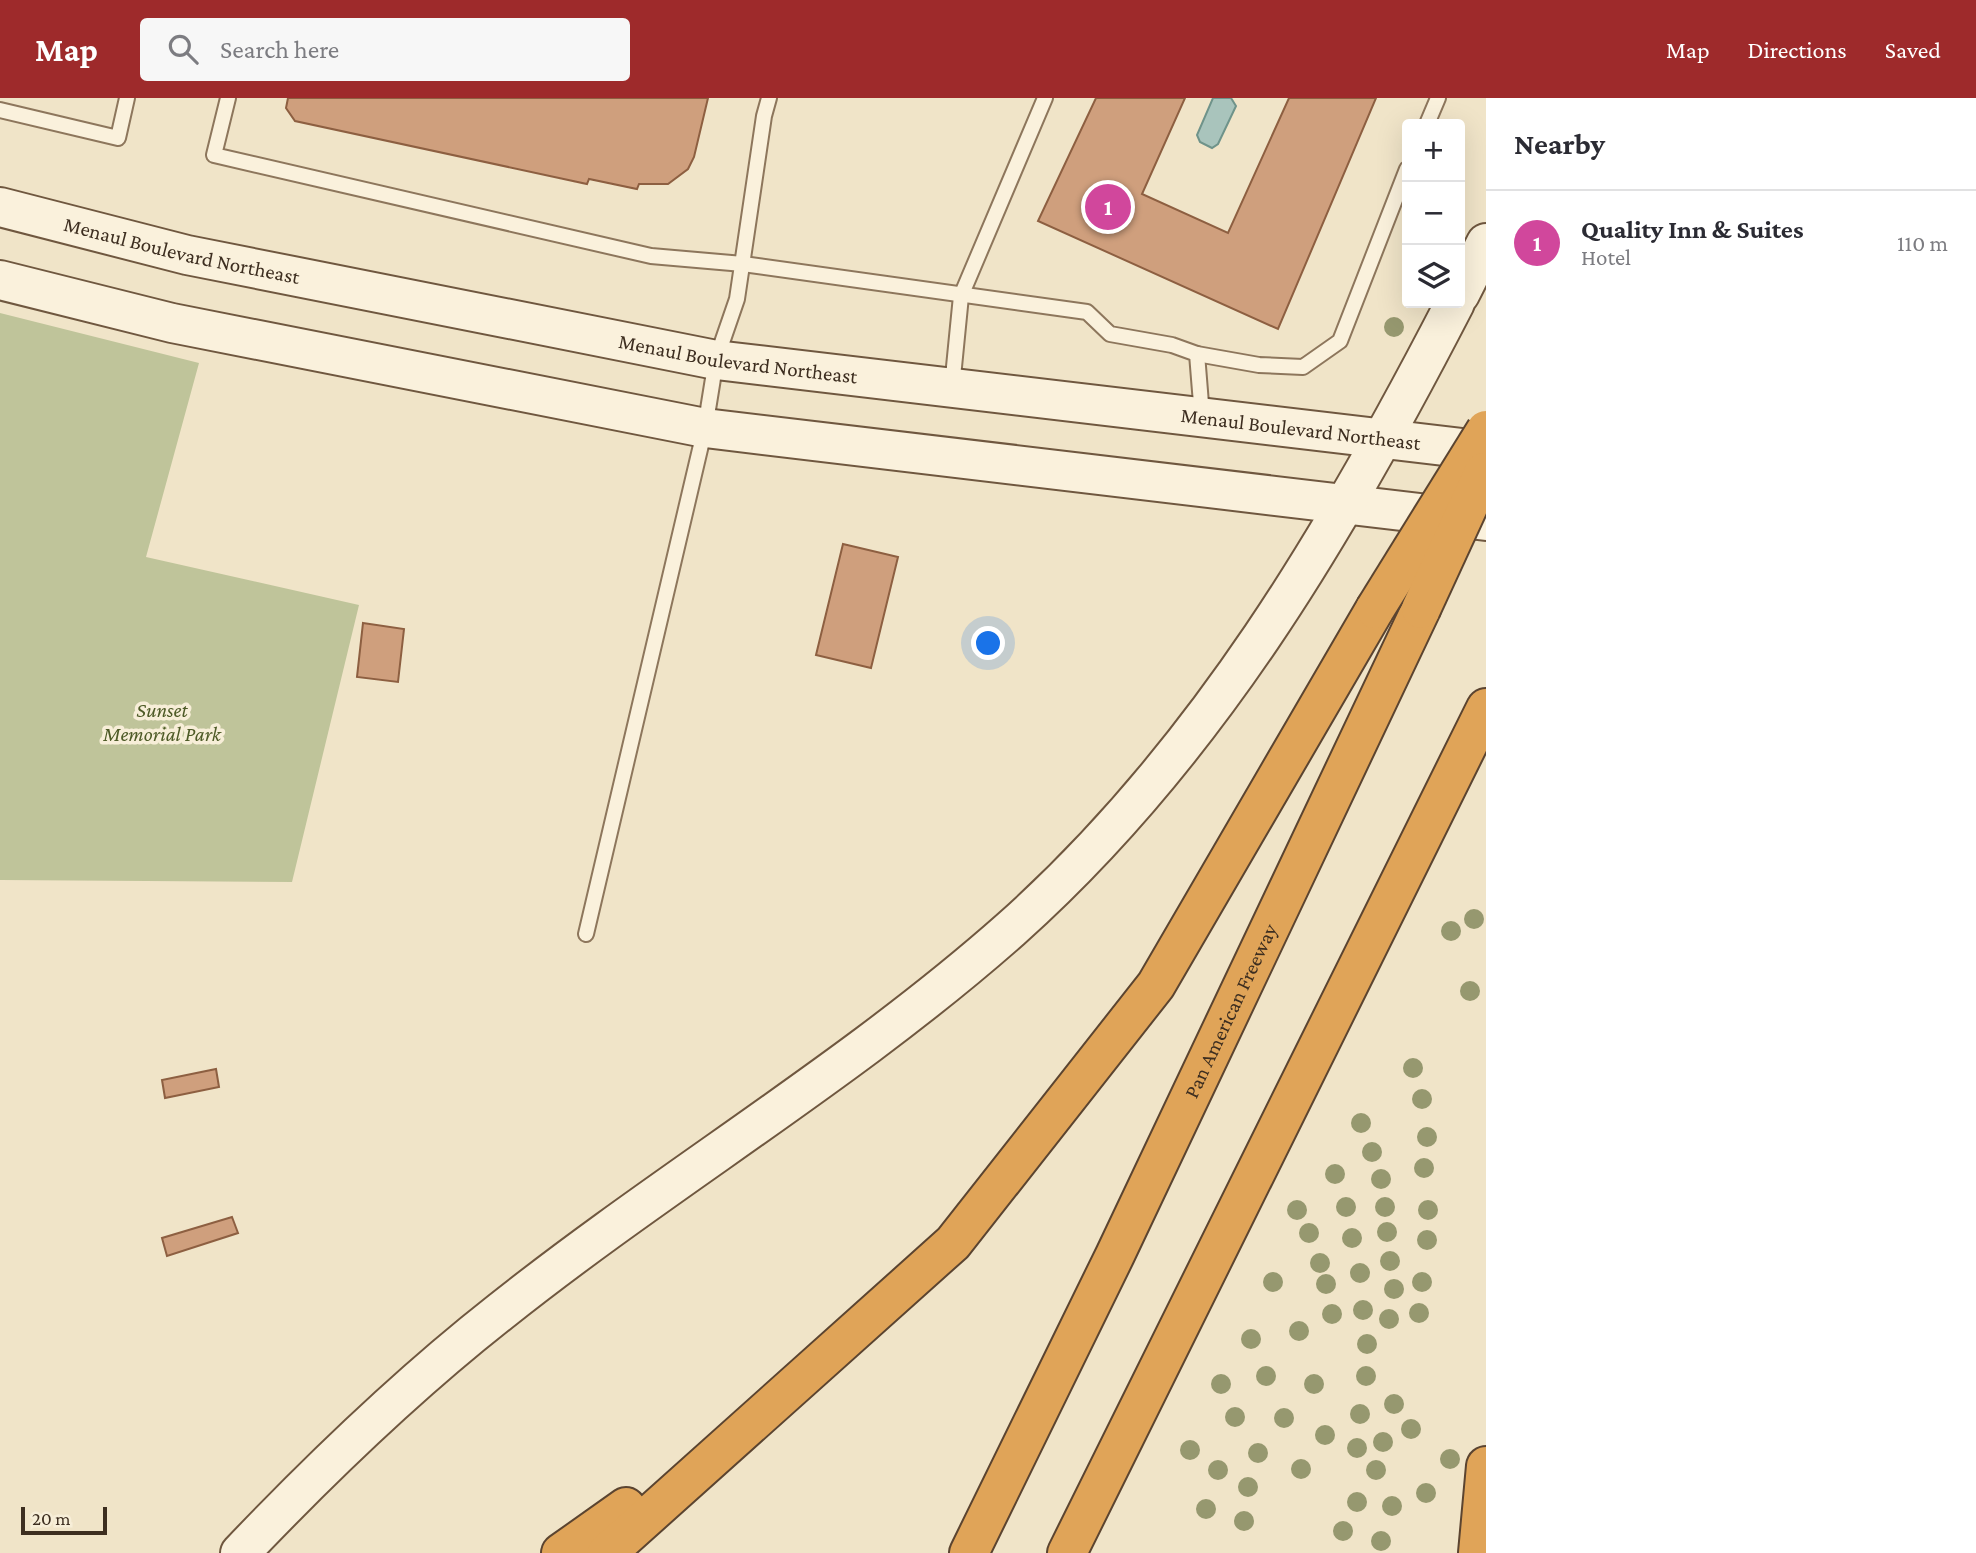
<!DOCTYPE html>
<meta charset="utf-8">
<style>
body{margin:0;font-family:"Crimson Pro",serif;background:#f7f7f7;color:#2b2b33}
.controls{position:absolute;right:21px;top:21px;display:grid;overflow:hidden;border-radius:7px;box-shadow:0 7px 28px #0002}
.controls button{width:63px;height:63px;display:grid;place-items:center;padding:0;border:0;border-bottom:2px solid #e1e1e2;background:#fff;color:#2b2b33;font:35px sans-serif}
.scale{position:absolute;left:21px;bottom:18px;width:86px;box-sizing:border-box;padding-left:7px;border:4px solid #3d2e20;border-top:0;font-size:19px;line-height:24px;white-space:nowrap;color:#3d2e20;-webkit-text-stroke:5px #f7eed8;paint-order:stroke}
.you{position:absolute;left:989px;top:546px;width:24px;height:24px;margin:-18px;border:5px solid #fff;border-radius:50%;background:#1a73e8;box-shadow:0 0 0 10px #1a73e833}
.badge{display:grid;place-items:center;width:46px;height:46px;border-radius:50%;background:#9e2a2b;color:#fff;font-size:23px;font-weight:700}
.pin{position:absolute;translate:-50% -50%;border:4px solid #fff;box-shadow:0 2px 7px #0006}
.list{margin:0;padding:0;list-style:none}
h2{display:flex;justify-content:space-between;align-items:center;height:91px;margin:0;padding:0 28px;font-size:30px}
h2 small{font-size:23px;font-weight:400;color:#7c7c81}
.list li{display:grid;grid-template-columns:46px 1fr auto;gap:21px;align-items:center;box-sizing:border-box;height:105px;padding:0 28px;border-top:2px solid #e1e1e2}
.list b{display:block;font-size:26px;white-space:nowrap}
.list p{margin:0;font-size:23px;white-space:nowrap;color:#7c7c81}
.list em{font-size:23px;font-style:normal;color:#7c7c81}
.icon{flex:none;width:38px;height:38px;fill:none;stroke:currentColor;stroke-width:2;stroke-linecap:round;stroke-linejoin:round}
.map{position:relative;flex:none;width:1486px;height:1455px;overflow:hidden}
header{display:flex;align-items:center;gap:42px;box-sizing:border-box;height:98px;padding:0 35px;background:#9e2a2b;color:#fff}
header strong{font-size:33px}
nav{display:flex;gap:38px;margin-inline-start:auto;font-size:24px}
.search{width:490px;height:63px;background:#f7f7f7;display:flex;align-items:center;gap:18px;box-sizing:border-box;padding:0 24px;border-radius:7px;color:#7c7c81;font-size:26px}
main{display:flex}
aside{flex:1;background:#fff}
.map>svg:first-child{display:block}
.cemetery{fill:#bfc49a}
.water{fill:#a9c4bc;stroke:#6f938a;stroke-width:2}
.building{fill:#cf9f7d;stroke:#8d5f41;stroke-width:2}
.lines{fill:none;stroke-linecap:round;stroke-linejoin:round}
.service-casing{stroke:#8d765c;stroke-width:18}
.secondary-casing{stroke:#6f573f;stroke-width:42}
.motorway-casing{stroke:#5b4430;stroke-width:42}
.service{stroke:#faf1dc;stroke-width:14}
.secondary{stroke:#faf1dc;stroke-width:38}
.motorway{stroke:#e0a458;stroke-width:38}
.motorway-bridge-casing{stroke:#5b4430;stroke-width:42;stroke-linecap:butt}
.motorway-bridge{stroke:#e0a458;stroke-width:38}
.tree{fill:#96986f}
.labels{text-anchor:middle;stroke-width:7;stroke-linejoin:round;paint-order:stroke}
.street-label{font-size:21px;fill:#3d2e20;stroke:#f7eed8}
.park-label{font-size:21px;font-style:italic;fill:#4d5a26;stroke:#f7eed8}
</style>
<header>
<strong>Map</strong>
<div class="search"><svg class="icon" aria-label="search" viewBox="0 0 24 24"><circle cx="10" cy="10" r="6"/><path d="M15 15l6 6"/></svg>Search here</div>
<nav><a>Map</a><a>Directions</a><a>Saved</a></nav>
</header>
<main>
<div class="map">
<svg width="1486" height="1455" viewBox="0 0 1486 1455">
<rect width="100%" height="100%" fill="#f0e4c8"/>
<!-- cemetery -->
<path class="cemetery" d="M0,215L199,265L146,459L359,507L292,784L0,782Z"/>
<!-- water -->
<path class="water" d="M1213,0H1231L1236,8L1218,46L1212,50L1200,44L1197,37Z"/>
<!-- building -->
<g class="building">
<path d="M708,0L694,59L688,71L668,86H639L637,91L589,81L587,86L295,23L286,10L288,0Z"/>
<path d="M1096,0H1185L1142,96L1228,135L1289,0H1376L1278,231L1038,123Z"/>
<path d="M843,446L898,459L871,570L816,557Z"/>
<path d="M363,525L404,531L398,584L357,579Z"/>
<path d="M216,971L219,989L165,1000L162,982Z"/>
<path d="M232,1119L238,1135L167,1158L162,1140Z"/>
</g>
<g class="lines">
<defs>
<g id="service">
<path d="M228,0L214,57L651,158L743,166L1087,214L1110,236L1172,247L1197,256L1202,318"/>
<path d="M0,12L118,40L127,0"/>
<path d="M1427,26L1438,0"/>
<path d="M1197,256L1259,267L1303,269L1340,243L1407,71"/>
<path d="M952,289L961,198L1045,0"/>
<path d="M586,836L705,330L716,262L737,201L764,18L769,0"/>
</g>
<g id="secondary">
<path id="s1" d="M0,109L187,157L716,262L1486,353"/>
<path d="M0,182L172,225L705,330L1486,423"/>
<path d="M1460,196L1486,145"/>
<path d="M240,1455C322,1369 407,1287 500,1214C667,1081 852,972 1011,831C1206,657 1337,434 1455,205"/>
</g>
<g id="motorway">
<path d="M561,1455L626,1409"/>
<path d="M607,1455L953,1145L1156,887L1375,511"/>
<path id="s2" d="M969,1455L1115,1157L1421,511"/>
<path d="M1067,1455L1486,610"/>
<path d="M1478,1455L1486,1368"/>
</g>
</defs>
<!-- service casing -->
<use href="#service" class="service-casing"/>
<!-- secondary casing -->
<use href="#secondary" class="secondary-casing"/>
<!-- motorway casing -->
<use href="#motorway" class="motorway-casing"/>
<!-- service -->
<use href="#service" class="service"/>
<!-- secondary -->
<use href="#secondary" class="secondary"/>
<!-- motorway -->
<use href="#motorway" class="motorway"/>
<defs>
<g id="motorway-bridge">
<path d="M1375,511L1486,332"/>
<path d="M1421,511L1484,374"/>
</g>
</defs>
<!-- motorway-bridge casing -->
<use href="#motorway-bridge" class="motorway-bridge-casing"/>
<!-- motorway-bridge -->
<use href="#motorway-bridge" class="motorway-bridge"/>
</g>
<!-- trees -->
<g class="tree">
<circle cx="1394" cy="229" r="10"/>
<circle cx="1474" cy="821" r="10"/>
<circle cx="1451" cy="833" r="10"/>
<circle cx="1470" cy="893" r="10"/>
<circle cx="1413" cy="970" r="10"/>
<circle cx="1422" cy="1001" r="10"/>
<circle cx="1361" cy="1025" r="10"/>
<circle cx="1427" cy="1039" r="10"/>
<circle cx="1372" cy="1054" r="10"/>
<circle cx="1424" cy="1070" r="10"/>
<circle cx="1335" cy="1076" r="10"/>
<circle cx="1381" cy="1081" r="10"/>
<circle cx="1346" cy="1109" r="10"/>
<circle cx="1385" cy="1109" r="10"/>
<circle cx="1297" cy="1112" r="10"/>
<circle cx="1428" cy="1112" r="10"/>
<circle cx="1387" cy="1134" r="10"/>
<circle cx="1309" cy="1135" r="10"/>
<circle cx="1352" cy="1140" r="10"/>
<circle cx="1427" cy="1142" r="10"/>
<circle cx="1390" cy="1163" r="10"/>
<circle cx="1320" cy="1165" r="10"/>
<circle cx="1360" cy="1175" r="10"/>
<circle cx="1273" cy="1184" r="10"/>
<circle cx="1422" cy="1184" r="10"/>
<circle cx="1326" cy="1186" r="10"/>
<circle cx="1394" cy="1191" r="10"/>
<circle cx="1363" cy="1212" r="10"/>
<circle cx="1419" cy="1215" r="10"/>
<circle cx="1332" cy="1216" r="10"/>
<circle cx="1389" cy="1221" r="10"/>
<circle cx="1299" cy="1233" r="10"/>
<circle cx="1251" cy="1241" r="10"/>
<circle cx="1367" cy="1246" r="10"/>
<circle cx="1266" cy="1278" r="10"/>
<circle cx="1366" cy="1278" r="10"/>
<circle cx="1221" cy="1286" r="10"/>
<circle cx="1314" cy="1286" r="10"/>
<circle cx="1394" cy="1306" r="10"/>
<circle cx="1360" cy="1316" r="10"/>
<circle cx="1235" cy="1319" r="10"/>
<circle cx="1284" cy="1320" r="10"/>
<circle cx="1411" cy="1331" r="10"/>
<circle cx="1325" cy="1337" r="10"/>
<circle cx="1383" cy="1344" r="10"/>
<circle cx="1357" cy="1350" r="10"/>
<circle cx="1190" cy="1352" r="10"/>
<circle cx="1258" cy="1355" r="10"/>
<circle cx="1450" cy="1361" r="10"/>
<circle cx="1301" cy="1371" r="10"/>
<circle cx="1218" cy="1372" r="10"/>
<circle cx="1376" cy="1372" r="10"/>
<circle cx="1248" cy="1389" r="10"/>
<circle cx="1426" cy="1395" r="10"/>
<circle cx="1357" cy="1404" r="10"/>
<circle cx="1392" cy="1408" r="10"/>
<circle cx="1206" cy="1411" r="10"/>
<circle cx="1244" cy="1423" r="10"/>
<circle cx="1343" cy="1433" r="10"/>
<circle cx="1381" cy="1443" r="10"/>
</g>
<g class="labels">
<!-- street labels -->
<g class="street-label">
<text dy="7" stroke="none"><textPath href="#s1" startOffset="187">Menaul Boulevard Northeast</textPath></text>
<text dy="7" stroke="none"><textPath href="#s1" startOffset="754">Menaul Boulevard Northeast</textPath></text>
<text dy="7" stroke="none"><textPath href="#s1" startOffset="1321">Menaul Boulevard Northeast</textPath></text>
<text dy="7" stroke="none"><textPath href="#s2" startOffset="602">Pan American Freeway</textPath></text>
</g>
<!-- park labels -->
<g class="park-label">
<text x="162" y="619">Sunset<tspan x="162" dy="24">Memorial Park</tspan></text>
</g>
</g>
</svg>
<div class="controls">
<button>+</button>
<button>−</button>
<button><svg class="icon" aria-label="layers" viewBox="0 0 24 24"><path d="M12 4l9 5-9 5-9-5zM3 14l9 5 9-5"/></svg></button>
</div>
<div class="scale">20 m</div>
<div class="you"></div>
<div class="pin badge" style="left:1108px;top:109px;background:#d1479c">1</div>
</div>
<aside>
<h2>Nearby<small></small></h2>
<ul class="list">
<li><span class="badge" style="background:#d1479c">1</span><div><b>Quality Inn &amp; Suites</b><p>Hotel</p></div><em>110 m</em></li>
</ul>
</aside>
</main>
